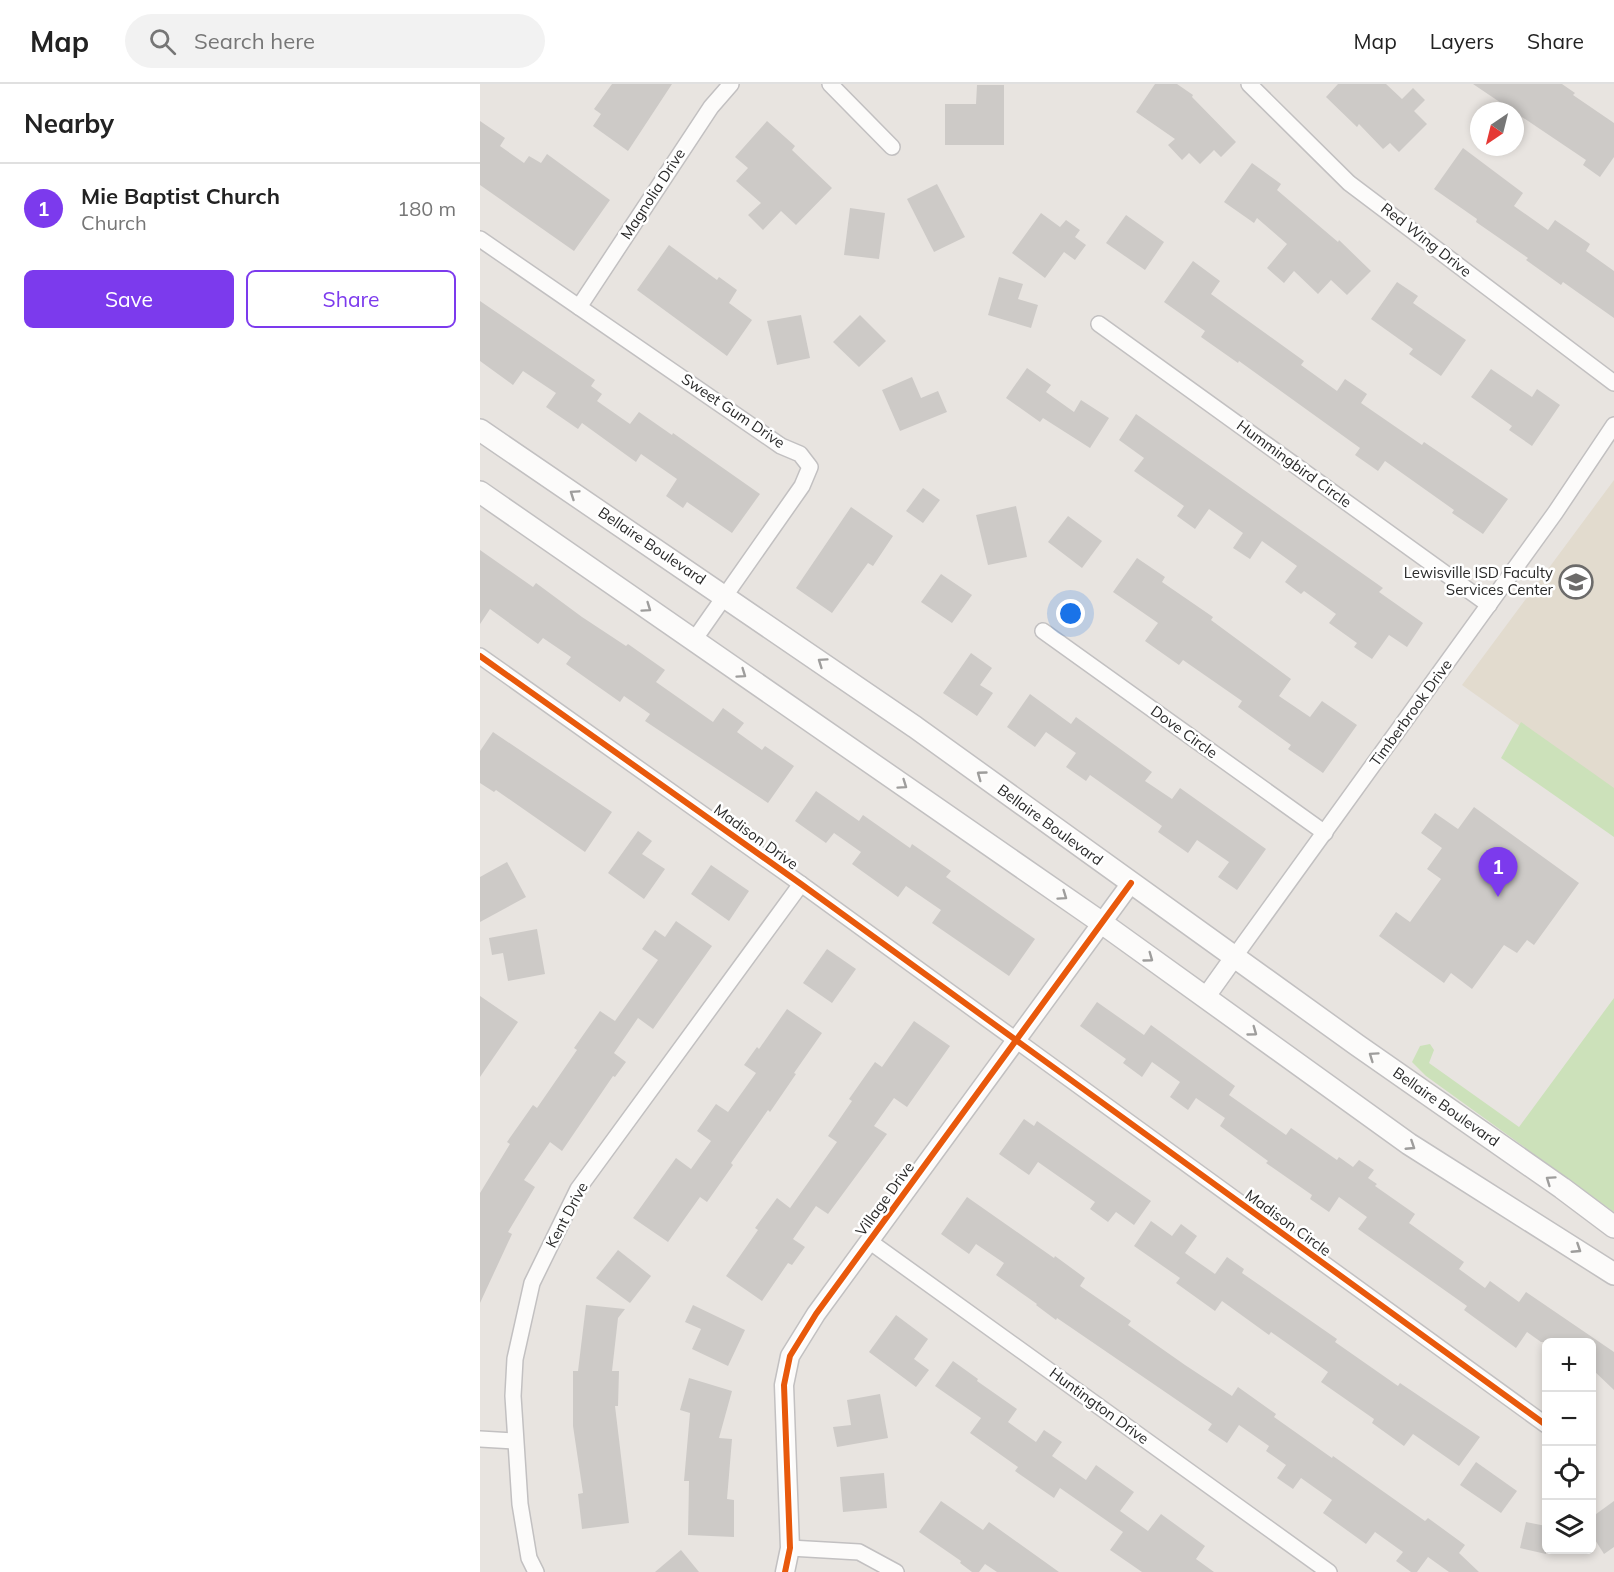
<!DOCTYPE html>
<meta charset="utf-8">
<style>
body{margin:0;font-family:Mulish,sans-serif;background:#f2f2f2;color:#222}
.controls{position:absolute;right:18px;bottom:18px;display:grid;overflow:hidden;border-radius:9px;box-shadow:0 3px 9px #0003}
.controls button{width:54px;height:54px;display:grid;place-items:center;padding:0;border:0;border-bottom:2px solid #e0e0e0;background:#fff;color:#222;font:30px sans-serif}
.compass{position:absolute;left:990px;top:18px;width:54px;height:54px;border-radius:50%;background:#fff;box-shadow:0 3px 9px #0003;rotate:215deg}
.you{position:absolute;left:591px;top:530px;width:21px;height:21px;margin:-15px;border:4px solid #fff;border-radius:50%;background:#1a73e8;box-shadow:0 0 0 9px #1a73e833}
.badge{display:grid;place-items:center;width:39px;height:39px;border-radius:50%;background:#7c3aed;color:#fff;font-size:20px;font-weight:700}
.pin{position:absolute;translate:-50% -50px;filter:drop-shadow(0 2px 3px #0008)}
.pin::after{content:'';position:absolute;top:32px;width:21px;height:18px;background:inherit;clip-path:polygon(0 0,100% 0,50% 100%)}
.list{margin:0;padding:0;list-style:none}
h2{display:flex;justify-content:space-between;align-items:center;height:78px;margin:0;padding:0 24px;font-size:26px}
h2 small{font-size:20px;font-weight:400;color:#767676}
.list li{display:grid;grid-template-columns:39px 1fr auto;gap:18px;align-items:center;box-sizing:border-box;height:90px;padding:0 24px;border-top:2px solid #e0e0e0}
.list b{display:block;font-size:22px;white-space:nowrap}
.list p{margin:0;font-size:20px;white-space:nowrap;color:#767676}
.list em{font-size:20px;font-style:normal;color:#767676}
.actions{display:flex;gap:12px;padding:18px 24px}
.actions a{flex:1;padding:14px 0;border:2px solid #7c3aed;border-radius:9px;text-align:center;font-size:21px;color:#7c3aed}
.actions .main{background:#7c3aed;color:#fff}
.icon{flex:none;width:33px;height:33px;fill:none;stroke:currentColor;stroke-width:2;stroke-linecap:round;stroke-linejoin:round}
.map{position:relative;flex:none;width:1134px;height:1488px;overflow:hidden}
header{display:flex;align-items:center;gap:36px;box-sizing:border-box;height:84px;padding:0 30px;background:#fff;border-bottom:2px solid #e0e0e0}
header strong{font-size:28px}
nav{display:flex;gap:33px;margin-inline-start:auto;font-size:21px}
.search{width:420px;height:54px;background:#f2f2f2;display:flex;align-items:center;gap:15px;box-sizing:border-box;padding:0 21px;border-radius:33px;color:#767676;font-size:22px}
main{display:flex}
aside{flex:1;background:#fff}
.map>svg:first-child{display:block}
.education{fill:#e2dbce}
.green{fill:#cce1ba}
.building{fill:#cdcac7}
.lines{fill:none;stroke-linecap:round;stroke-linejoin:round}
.minor-casing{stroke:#c2c0c1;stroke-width:18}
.tertiary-casing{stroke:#c2c0c1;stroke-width:21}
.secondary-casing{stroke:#c2c0c1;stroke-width:24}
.minor{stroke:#fcfbfa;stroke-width:15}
.tertiary{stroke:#fcfbfa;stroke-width:18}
.secondary{stroke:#fcfbfa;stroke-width:21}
.cycleway-casing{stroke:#fff;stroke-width:10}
.cycleway{stroke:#e8590c;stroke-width:6}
.oneway{stroke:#9e9d9c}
.labels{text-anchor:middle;stroke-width:5;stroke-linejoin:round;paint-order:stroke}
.street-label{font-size:15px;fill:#2a2a2a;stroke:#fff}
.poi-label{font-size:15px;fill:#2a2a2a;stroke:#fff;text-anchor:end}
</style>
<header>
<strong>Map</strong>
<div class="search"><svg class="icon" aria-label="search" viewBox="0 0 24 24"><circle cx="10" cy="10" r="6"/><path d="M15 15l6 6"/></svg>Search here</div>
<nav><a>Map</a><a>Layers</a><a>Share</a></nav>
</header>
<main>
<aside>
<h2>Nearby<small></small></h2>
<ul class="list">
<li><span class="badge">1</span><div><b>Mie Baptist Church</b><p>Church</p></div><em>180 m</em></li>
</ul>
<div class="actions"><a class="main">Save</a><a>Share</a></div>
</aside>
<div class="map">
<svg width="1134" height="1488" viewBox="0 0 1134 1488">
<rect width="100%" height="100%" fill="#e8e4e0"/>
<!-- education -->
<path class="education" d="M1134,396V709L982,601Z"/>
<!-- green -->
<g class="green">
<path d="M1041,638L1134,704V753L1021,674Z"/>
<path d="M1134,914V1128L946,992L932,978L940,962L950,960L954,966L949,979L1039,1043Z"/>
</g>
<!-- building -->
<g class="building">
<path d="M132,0H192L148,67L113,42L121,30L114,25Z"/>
<path d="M675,0H697L713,11L712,13L756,58L741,73L734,66L720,80L709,69L702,76L688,61L695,55L656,28Z"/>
<path d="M858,0H906L922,15L933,4L945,16L934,27L947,40L919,68L910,59L903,65L879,40L877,43L846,13Z"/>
<path d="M993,0H1082L1095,9L1093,11L1134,39V73L1120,93L1103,81L1106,76Z"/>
<path d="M497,1H524V61H465V20H496Z"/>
<path d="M0,37L25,54L20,62L44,79L49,72L61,79L67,70L130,116L94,167L0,101Z"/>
<path d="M287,37L315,62L312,66L352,104L316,141L301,127L283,146L268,131L281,119L256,97L268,84L255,73Z"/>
<path d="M983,64L1043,109L1034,122L1068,146L1075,136L1110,160L1106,167L1134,187V234L1083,198L1081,201L1046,176L1048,174L996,138L997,135L954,105Z"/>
<path d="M772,79L801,100L797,106L858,158L859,156L891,187L867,211L851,196L838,210L814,187L804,199L787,184L807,160L777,134L774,139L744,118Z"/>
<path d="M457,100L485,153L454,168L427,115Z"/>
<path d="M370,124L405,129L399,175L364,171Z"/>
<path d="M561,129L580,143L586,136L600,146L595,153L606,161L595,176L584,168L565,194L532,169Z"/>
<path d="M646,131L684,158L665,186L626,159Z"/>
<path d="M189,161L237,196L239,193L257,206L249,219L272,236L247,272L157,206Z"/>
<path d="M713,177L740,197L731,210L824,277L821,281L857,307L865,295L887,310L881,319L942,361L944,358L1028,415L1003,450L972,429L974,426L905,377L898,387L875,371L880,364L759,277L758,279L721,253L725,247L684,218Z"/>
<path d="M519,193L543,200L538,215L558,221L551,244L508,231Z"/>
<path d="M917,198L938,212L933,219L986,256L961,292L929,270L933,265L891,235Z"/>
<path d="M0,217L115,296L111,302L122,310L117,317L150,340L159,328L192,351L193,349L280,410L252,449L207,418L203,424L186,412L197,395L161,370L156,378L102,339L98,345L66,323L76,309L43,287L33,301L0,277Z"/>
<path d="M321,231L330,274L297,281L287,237Z"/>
<path d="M380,231L406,257L379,283L353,258Z"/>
<path d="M547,284L571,301L566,308L594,328L601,316L629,334L610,364L563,334L560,338L526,314Z"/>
<path d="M1011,285L1052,313L1057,305L1080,321L1052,362L1029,346L1032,342L991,313Z"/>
<path d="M432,293L441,314L458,307L467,328L420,347L402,306Z"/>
<path d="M656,330L903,504L899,508L943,539L927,563L909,551L892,575L874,563L877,559L849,539L856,530L824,507L821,510L805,498L817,482L782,457L770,475L753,464L763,449L729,425L715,445L697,432L704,422L654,387L664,374L639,356Z"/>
<path d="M443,404L460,416L443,439L426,427Z"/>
<path d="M536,422L547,473L508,481L496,431Z"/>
<path d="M371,423L413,452L393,482L388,479L352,529L316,504Z"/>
<path d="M588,432L622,457L602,484L568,458Z"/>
<path d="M0,466L53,503L56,499L102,533L146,562L148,560L185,586L176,598L233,638L243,624L264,639L257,648L282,666L285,662L314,682L288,719L165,637L170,630L144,612L140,618L86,580L91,573L63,554L58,560L10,525L0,540Z"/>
<path d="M657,474L685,493L682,498L733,533L731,536L811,595L799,612L830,633L842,617L877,641L843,689L808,665L811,661L758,623L762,617L703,576L699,581L665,557L678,539L633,508Z"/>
<path d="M461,490L492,511L472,539L441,518Z"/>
<path d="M491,569L512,584L500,601L513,609L497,632L463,609Z"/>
<path d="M550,610L591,640L596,633L672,688L665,697L692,715L700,704L786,765L757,806L738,793L749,778L717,756L708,769L678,748L682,742L610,691L606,697L586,683L596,669L566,648L555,663L527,643Z"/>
<path d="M13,648L132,728L105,768L16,706L14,708L0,699V667Z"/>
<path d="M336,707L379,737L383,731L430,764L432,760L471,787L466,793L555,855L529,892L452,839L461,826L426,802L418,813L372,780L381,768L354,749L346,759L315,737Z"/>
<path d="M994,723L1099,799L1054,861L1047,856L1037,869L1024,861L992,905L971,889L964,899L899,852L916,828L930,838L961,795L947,785L962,764L941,749L955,729L978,745Z"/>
<path d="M158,747L172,757L162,770L185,785L164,815L128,789Z"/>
<path d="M27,778L46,813L0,838V793Z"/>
<path d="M231,781L269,807L249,837L211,810Z"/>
<path d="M196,837L232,862L173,945L158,934L134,969L146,978L135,993L133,992L82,1067L70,1058L44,1096L55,1103L28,1148L32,1150L0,1219V1109L30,1060L27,1058L53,1021L57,1024L97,966L94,964L120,927L135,937L178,876L162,865L175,846L185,853Z"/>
<path d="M57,845L65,890L28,897L23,869L12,871L9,854Z"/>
<path d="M347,865L376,885L352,919L323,899Z"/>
<path d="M0,912L38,938L0,993Z"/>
<path d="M617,918L664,951L671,941L755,1002L749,1011L806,1051L811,1044L857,1076L859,1073L873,1083L879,1076L894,1086L888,1094L897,1100L895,1102L935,1130L929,1139L984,1178L979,1185L1005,1204L1010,1197L1039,1218L1046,1208L1134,1268V1306L1112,1285V1258H1061L1047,1248L1036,1264L984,1226L987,1222L878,1145L887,1133L859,1113L849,1128L830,1115L832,1111L786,1079L788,1077L740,1042L745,1034L716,1014L708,1026L690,1013L700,998L672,978L662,993L643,979L646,975L600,942Z"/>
<path d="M307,925L342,949L314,989L316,990L290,1028L288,1026L251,1079L253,1081L227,1118L220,1113L188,1158L153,1134L196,1074L211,1085L231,1057L217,1047L236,1020L248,1028L276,989L264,981L277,963L279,965Z"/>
<path d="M434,937L470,962L427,1023L414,1014L394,1042L407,1050L348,1130L336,1122L313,1155L325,1163L312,1181L308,1179L282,1217L246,1192L278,1146L275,1144L297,1114L310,1124L357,1058L348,1052L372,1017L369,1015L395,978L402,983Z"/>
<path d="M544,1035L554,1042L557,1037L671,1117L654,1141L636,1128L628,1138L610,1125L615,1118L558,1078L549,1091L519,1070Z"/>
<path d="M487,1113L574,1174L575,1172L605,1194L600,1202L651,1237L648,1241L705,1281L752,1312L758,1303L796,1330L794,1333L852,1374L853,1372L945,1437L948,1434L985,1461L979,1469L999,1488H969L948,1473L937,1488H931L916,1477L923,1468L895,1448L886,1460L843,1429L852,1416L821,1394L813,1405L797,1394L806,1381L786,1367L789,1362L759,1341L747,1359L728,1346L732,1340L577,1234L576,1236L556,1221L557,1220L516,1191L524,1179L496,1160L489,1170L461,1150Z"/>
<path d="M671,1137L692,1152L701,1140L717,1152L705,1169L735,1190L747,1173L764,1185L762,1189L857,1255L855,1258L918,1302L920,1299L1000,1353L979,1382L933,1350L924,1362L892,1339L894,1335L841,1298L848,1288L791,1248L789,1251L742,1217L735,1227L696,1199L700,1194L654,1162Z"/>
<path d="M138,1166L171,1192L150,1219L116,1194Z"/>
<path d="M106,1221L145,1225L138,1234L132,1287H139L138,1322H135L149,1439L102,1445L98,1410L103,1409L93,1342V1287H98Z"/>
<path d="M213,1221L265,1246L248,1282L212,1265L221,1245L205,1238Z"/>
<path d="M416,1231L448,1255L434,1275L449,1286L436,1303L389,1268Z"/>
<path d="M473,1277L498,1295L497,1297L537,1325L528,1338L556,1358L564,1346L582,1358L572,1372L606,1396L616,1381L654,1408L640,1427L668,1447L681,1430L725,1462L716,1475L734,1488H662L630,1466L643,1448L580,1404L574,1414L535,1387L538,1383L490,1349L501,1334L455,1302Z"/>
<path d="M209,1294L252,1307L239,1354L252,1355L247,1415L254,1416V1453L208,1451L209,1397H204L210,1329L200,1326Z"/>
<path d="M400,1310L408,1354L357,1363L353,1343L371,1341L367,1316Z"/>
<path d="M996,1378L1037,1407L1021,1429L980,1401Z"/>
<path d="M404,1389L407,1424L363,1428L360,1393Z"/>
<path d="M461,1417L503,1446L509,1438L579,1488H517L505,1480L499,1488H492L480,1479L481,1477L439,1448Z"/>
<path d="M1134,1417V1463L1124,1470L1112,1451V1433Z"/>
<path d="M1046,1438L1066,1442V1470L1040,1464Z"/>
<path d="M201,1466L219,1488H175Z"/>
</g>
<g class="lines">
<defs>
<g id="minor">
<path d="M350,0L412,63"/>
<path d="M769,0L869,99L1134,299"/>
<path d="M0,155L301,362L320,370L330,383L322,402L214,556"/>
<path d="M99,223L231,23L251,0"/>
<path d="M619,240L1009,521"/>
<path d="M563,547L845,749"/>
<path d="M0,572L321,800L1066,1341"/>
<path d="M755,872L1075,429L1134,341"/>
<path d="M389,1157L849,1488"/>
<path d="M0,1355L35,1357"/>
<path d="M310,1464L379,1468L416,1488"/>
<path d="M56,1488L49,1474L40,1420L33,1312L35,1275L52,1199L98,1105L321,800"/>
</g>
<g id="tertiary">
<path d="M725,914L755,872"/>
<path d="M305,1488L310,1464L304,1301L310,1272L336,1230L651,799"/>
</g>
<g id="secondary">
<path d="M0,346L435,643L877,961L1082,1104L1134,1143"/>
<path d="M0,408L622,839L929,1060L1134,1190"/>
</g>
</defs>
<!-- minor casing -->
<use href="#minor" class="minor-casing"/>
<!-- tertiary casing -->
<use href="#tertiary" class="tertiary-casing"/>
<!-- secondary casing -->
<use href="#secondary" class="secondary-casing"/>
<!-- minor -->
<use href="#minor" class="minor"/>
<!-- tertiary -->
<use href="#tertiary" class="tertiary"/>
<!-- secondary -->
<use href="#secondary" class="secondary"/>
<defs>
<g id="cycleway">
<path d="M0,572L321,800L1066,1341"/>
<path d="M305,1488L310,1464L304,1301L310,1272L336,1230L651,799"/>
</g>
</defs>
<!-- cycleway casing -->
<use href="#cycleway" class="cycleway-casing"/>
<!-- cycleway -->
<use href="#cycleway" class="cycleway"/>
</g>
<!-- one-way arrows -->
<defs><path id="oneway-chevron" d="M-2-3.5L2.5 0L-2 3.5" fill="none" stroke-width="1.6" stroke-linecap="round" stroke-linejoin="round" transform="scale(1.5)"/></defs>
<g class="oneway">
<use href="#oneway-chevron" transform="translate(94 410) rotate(-146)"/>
<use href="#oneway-chevron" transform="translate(167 524) rotate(35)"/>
<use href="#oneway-chevron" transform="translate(342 578) rotate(-145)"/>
<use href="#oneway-chevron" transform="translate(262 590) rotate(35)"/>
<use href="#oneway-chevron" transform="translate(501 691) rotate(-144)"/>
<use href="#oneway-chevron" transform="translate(423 701) rotate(35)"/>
<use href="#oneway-chevron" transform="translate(583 812) rotate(35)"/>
<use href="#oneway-chevron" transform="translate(669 874) rotate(36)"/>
<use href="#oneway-chevron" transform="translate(773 948) rotate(36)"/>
<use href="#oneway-chevron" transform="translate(893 972) rotate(-145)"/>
<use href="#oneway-chevron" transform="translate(931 1062) rotate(33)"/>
<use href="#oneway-chevron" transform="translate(1070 1096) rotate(-145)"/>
<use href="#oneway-chevron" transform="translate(1097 1165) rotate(33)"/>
</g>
<!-- icons -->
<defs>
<symbol id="school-ring" viewBox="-11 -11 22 22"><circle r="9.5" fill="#fff" stroke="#6c6b6a" stroke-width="1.5"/><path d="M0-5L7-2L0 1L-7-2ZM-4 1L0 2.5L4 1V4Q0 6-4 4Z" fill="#6c6b6a"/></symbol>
</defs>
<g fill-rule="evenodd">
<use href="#school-ring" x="1077" y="479" width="38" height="38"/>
</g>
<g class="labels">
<!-- street labels -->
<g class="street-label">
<text transform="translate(173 110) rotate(-57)" y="5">Magnolia Drive</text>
<text transform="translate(946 156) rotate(38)" y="5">Red Wing Drive</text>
<text transform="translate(253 327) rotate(34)" y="5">Sweet Gum Drive</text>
<text transform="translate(814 380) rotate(36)" y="5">Hummingbird Circle</text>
<text transform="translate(172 462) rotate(34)" y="5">Bellaire Boulevard</text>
<text transform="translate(931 629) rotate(-54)" y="5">Timberbrook Drive</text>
<text transform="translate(704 648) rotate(36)" y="5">Dove Circle</text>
<text transform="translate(570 741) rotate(36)" y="5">Bellaire Boulevard</text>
<text transform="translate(276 753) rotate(36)" y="5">Madison Drive</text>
<text transform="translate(966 1023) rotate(35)" y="5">Bellaire Boulevard</text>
<text transform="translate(405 1115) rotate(-54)" y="5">Village Drive</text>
<text transform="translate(87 1131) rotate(-62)" y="5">Kent Drive</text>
<text transform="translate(808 1139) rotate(36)" y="5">Madison Circle</text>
<text transform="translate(619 1322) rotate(36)" y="5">Huntington Drive</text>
</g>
<!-- poi labels -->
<g class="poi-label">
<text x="1073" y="494">Lewisville ISD Faculty<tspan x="1073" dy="17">Services Center</tspan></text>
</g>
</g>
</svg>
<div class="controls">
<button>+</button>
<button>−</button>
<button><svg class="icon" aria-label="locate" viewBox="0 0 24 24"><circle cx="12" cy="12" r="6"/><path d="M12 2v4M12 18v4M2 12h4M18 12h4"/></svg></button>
<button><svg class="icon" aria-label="layers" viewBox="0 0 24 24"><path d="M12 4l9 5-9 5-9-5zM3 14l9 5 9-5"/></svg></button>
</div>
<svg class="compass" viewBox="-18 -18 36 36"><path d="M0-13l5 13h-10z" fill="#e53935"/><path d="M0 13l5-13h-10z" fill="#767676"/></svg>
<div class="you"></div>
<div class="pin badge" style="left:1018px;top:813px">1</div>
</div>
</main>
